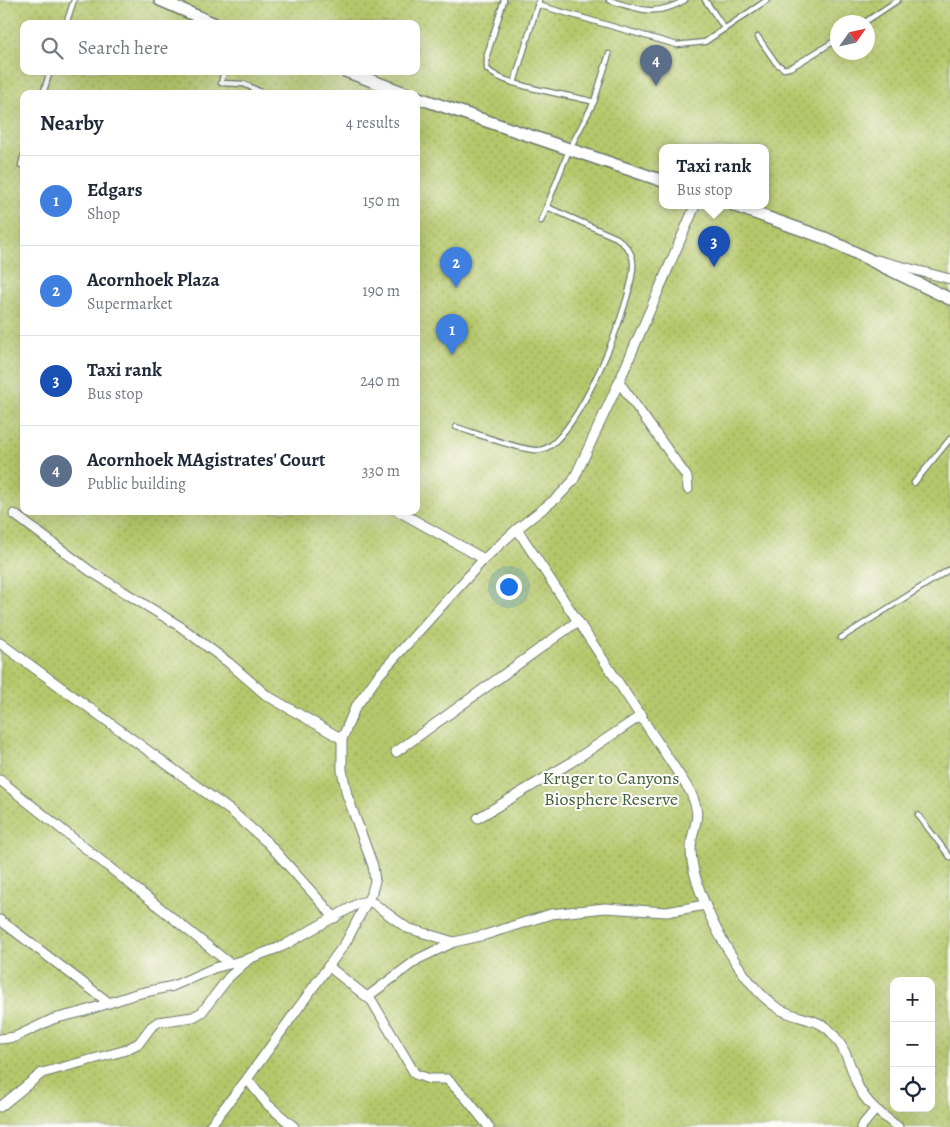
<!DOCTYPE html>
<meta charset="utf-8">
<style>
body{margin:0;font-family:Alegreya,serif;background:#f6f6f7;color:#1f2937}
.controls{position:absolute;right:15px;bottom:15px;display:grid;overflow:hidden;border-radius:10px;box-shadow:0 5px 20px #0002}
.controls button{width:45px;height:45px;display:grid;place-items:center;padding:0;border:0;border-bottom:1px solid #e0e1e3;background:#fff;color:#1f2937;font:25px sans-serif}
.compass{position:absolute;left:830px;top:15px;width:45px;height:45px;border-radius:50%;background:#fff;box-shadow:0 5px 20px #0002;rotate:56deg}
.you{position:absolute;left:508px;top:586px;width:18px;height:18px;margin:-12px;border:4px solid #fff;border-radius:50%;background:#1a73e8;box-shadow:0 0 0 8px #1a73e833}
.badge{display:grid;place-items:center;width:32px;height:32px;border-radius:50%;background:#b5179e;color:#fff;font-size:16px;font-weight:700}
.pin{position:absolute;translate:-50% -41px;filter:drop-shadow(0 1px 2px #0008)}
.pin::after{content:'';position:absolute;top:26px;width:18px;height:15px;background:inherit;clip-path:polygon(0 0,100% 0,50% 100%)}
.popup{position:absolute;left:659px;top:144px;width:110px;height:65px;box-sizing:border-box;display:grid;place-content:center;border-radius:10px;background:#fff;filter:drop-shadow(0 1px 4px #0005);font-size:16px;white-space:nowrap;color:#747a83}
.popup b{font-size:19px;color:#1f2937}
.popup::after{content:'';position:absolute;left:50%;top:100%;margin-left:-10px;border:10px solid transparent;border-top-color:#fff}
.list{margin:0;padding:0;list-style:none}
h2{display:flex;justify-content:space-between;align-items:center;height:65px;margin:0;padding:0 20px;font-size:21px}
h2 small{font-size:16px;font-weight:400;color:#747a83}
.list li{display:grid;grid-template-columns:32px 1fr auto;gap:15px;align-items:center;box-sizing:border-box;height:90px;padding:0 20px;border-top:1px solid #e0e1e3}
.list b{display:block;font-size:19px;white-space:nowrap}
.list p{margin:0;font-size:16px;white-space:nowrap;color:#747a83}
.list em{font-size:16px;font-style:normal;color:#747a83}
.icon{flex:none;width:28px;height:28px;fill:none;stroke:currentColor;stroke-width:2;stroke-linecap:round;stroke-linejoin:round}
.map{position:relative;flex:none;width:950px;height:1127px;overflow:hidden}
.search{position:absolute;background:#fff;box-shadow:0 5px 20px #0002;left:20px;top:20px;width:400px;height:55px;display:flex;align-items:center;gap:12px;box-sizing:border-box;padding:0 18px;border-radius:10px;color:#747a83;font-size:19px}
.panel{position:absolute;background:#fff;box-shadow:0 5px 20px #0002;left:20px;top:90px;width:400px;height:425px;border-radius:10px}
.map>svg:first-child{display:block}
.park{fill:url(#park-dots);stroke:#6a824f;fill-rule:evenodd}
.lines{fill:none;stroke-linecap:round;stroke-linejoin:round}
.service-casing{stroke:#6b7a6d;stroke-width:7}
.minor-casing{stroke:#6b7a6d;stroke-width:11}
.tertiary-casing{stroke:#6b7a6d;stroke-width:14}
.service{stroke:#fff;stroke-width:4.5}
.minor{stroke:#fff;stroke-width:9}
.tertiary{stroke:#fff;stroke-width:11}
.labels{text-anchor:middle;stroke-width:4;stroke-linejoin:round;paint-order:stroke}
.park-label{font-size:18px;fill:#446042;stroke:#fdfcf7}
</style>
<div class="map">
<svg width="950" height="1127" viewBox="0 0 950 1127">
<defs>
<pattern id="park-dots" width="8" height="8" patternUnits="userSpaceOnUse" patternTransform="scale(1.25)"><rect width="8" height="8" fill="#b5c76a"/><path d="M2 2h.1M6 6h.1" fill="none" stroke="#93a358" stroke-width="1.8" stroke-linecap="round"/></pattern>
</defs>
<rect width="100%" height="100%" fill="#fdfcf7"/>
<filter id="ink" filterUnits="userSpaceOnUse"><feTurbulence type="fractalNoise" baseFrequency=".02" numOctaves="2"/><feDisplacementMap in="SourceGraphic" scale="10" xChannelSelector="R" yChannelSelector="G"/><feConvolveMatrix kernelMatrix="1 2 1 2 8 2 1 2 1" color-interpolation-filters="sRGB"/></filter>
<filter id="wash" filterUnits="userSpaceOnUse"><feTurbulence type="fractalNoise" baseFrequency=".0096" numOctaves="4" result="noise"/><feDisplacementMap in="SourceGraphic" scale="20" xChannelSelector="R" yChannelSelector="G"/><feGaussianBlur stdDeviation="1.12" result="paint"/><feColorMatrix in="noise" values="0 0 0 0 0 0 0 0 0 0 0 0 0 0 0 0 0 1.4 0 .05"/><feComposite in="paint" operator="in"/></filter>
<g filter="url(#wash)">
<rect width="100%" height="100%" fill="#f8ebd8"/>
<!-- park -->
<path class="park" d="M0,0H950V1127H0ZM838,22H868V52H838ZM24,24H416V71H24ZM24,94H416V511H24ZM663,148H765V206H663ZM894,981H931V1108H894Z"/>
</g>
<g filter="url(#ink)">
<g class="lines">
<defs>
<g id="service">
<path d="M504,0L487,55V69C504,87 568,94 594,102L609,54"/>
<path d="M609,0C638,10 657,17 685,0"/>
<path d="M705,0L725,29"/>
<path d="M538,5L677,45L705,42L767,0"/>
<path d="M865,22L898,0"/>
<path d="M66,24L74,0"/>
<path d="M758,37L776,63L784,69L792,67L838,39"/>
<path d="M224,71L221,83L244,84L265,94"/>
<path d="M514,83L539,0"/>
<path d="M43,94L50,71"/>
<path d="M21,165L24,155"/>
<path d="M541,221L569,150L594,102"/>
<path d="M456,427C475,433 524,452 540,450C576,446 636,295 633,262C632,251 625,245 617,238L547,207"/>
<path d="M914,483L950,439"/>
<path d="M841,638L950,569"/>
<path d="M918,815L950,857"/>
</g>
<g id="minor">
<path d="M877,260L950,279"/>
<path d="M619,382L687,477L688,489"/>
<path d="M398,511L484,559"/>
<path d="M14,514L90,571L181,627L229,663L266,695L342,739"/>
<path d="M517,529L690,791C704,821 692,822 691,849C691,868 698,887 705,904C718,937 750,993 781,1010C798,1019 819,1018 832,1033C846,1049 850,1065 857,1084C865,1103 882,1115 898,1127"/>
<path d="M0,643L231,811L268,843L335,918"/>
<path d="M396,752L578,621"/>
<path d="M0,780L229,963"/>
<path d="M478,818L570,763L642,715"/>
<path d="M0,920L108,1002"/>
<path d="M328,966L372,1001L415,1074L429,1079H447L466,1098L489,1127"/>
<path d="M367,997L418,959L454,942"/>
<path d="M0,1039L15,1037L53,1019L82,1012L136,994L173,986L214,968L248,959L283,946L359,903L368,901L373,903L407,928L454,942L485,935L551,914L605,908L667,912L705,905"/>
<path d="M247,1079L267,1104L294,1127"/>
<path d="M0,1107L42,1073L123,1051L139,1043L151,1027L158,1022L193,1017L202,1012L229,977L248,960"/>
<path d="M209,1127L247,1079L346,942L372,892L375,881L373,866L347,795L342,770V739L355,708L378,676L484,559L517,529L558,497L573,481L619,382L695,206"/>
<path d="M861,1127L875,1110"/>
</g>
<g id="tertiary">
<path d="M160,0L215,24"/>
<path d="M345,71L408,94"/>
<path d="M416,97L663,181"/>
<path d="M735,206L825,238L950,299"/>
</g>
</defs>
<!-- service casing -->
<use href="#service" class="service-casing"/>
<!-- minor casing -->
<use href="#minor" class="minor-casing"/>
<!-- tertiary casing -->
<use href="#tertiary" class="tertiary-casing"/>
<!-- service -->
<use href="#service" class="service"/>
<!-- minor -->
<use href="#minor" class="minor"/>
<!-- tertiary -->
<use href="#tertiary" class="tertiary"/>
</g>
</g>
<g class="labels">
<!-- park labels -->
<g class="park-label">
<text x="611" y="784">Kruger to Canyons<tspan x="611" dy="21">Biosphere Reserve</tspan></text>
</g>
</g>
</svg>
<div class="controls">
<button>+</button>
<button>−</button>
<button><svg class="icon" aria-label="locate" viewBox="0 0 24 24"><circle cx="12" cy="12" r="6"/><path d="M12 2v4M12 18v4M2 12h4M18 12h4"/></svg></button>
</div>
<svg class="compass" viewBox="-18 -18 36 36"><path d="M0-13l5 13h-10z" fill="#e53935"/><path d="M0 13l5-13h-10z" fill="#747a83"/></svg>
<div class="you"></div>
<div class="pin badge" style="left:452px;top:355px;background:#3f7fe0">1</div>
<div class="pin badge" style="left:456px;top:288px;background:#3f7fe0">2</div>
<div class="pin badge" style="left:714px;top:267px;background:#1a4fb4">3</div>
<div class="popup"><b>Taxi rank</b>Bus stop</div>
<div class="pin badge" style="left:656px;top:86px;background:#5c6f8a">4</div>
<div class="search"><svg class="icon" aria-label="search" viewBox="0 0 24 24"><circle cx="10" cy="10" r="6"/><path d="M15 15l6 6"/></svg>Search here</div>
<section class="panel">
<h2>Nearby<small>4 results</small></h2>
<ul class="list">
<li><span class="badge" style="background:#3f7fe0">1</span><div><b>Edgars</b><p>Shop</p></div><em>150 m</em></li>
<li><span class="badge" style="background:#3f7fe0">2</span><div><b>Acornhoek Plaza</b><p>Supermarket</p></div><em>190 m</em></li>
<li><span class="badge" style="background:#1a4fb4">3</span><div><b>Taxi rank</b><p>Bus stop</p></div><em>240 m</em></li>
<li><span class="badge" style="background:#5c6f8a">4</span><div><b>Acornhoek MAgistrates' Court</b><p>Public building</p></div><em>330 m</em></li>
</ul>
</section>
</div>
